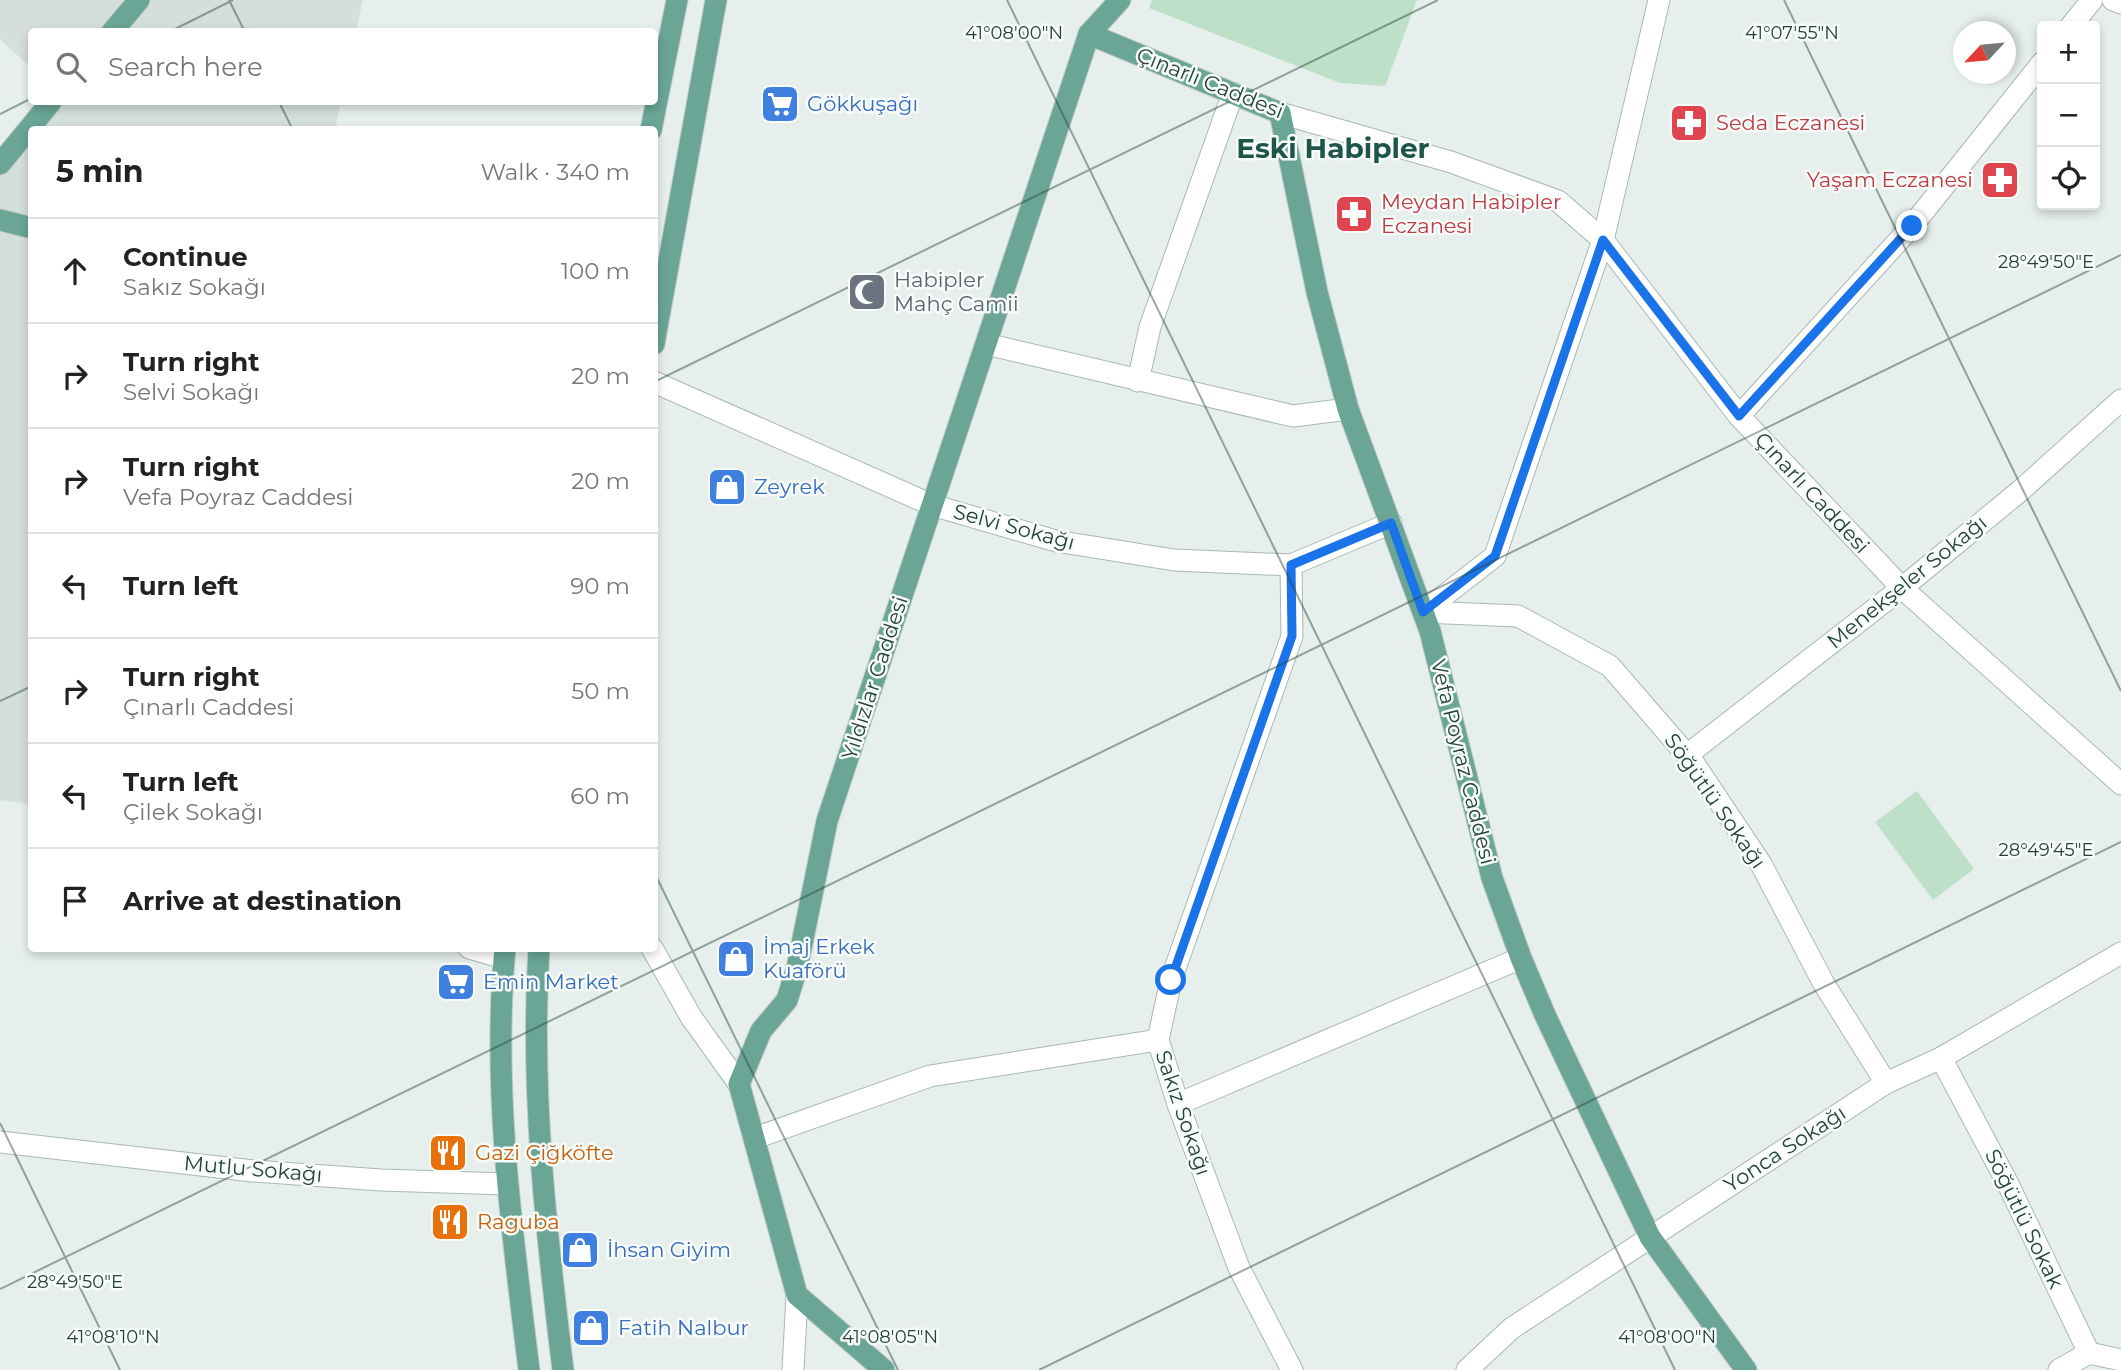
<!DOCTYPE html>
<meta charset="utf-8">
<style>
body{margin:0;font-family:Montserrat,sans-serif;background:#f6f6f6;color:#222}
.controls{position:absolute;right:21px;top:21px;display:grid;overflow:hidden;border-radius:7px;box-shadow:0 4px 10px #0003}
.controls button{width:63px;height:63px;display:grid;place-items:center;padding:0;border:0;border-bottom:2px solid #e0e0e0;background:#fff;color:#222;font:35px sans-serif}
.compass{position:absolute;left:1953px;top:21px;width:63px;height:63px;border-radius:50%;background:#fff;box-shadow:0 4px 10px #0003;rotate:244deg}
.stop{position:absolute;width:21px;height:21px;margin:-16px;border:5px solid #1a73e8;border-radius:50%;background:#fff}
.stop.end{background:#1a73e8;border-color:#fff;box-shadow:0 2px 7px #0008}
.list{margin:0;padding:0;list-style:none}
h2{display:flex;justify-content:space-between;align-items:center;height:91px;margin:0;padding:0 28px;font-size:30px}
h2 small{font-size:23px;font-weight:400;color:#767676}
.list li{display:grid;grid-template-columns:46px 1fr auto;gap:21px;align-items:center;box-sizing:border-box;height:105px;padding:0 28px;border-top:2px solid #e0e0e0}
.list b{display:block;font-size:26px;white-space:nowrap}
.list p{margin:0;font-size:23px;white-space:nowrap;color:#767676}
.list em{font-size:23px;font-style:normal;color:#767676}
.icon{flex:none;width:38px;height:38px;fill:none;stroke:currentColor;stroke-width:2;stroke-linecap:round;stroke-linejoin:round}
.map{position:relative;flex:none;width:2121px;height:1370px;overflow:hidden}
.search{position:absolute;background:#fff;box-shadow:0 4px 10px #0003;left:28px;top:28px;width:630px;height:77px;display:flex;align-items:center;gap:18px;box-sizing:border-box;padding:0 24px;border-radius:7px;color:#767676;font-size:26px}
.panel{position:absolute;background:#fff;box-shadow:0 4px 10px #0003;left:28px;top:126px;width:630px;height:826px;border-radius:7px}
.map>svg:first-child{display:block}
.built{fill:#d4dfda}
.green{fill:#bfe0c8}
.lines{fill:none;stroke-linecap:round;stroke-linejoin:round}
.minor-casing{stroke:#a8b8b2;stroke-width:23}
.major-casing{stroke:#c2cac8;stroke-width:23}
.minor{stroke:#fff;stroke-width:21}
.major{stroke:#6aa596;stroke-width:21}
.route{stroke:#1a73e8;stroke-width:9}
.ticks{fill:none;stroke:#24423a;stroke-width:2;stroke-opacity:0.45}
.labels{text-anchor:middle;stroke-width:5;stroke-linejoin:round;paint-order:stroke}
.street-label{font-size:21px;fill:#24423a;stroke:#f7fbf9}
.shop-label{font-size:21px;fill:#366cbe;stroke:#f7fbf9;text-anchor:start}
.health-label{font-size:21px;fill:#be3a42;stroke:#f7fbf9;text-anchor:start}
.worship-label{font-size:21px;fill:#5b616d;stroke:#f7fbf9;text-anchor:start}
.food-label{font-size:21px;fill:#c56008;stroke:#f7fbf9;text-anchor:start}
.district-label{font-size:28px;font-weight:bold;fill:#1f5548;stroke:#f7fbf9}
.ticks-label{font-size:18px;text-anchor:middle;fill:#24423a;stroke:#f7fbf9;stroke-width:5;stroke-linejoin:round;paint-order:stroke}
</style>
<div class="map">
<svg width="2121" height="1370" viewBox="0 0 2121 1370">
<rect width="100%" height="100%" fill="#e6efeb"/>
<!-- built -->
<g class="built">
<path d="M0,0H363L356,31L32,32L31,68L0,39Z"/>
<path d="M51,102H341L335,129L32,130L31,804L0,800V165Z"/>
</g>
<!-- green -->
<g class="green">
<path d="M1152,0H1417L1385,86L1340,83L1149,8Z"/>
<path d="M1917,791L1974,869L1933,900L1875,822Z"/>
</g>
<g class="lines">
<defs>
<g id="minor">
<path d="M2113,0L2121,3"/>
<path d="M2071,26L2092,0"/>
<path d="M1280,113L1451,162L1558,201L1603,240L1739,416L1902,588L2121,784"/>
<path d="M986,344L1293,416L1348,409"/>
<path d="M1138,381L1150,327L1233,93"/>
<path d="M654,382L932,505L1056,541L1174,560L1291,565L1391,523"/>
<path d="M1739,416L1912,226L2042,63"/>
<path d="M1291,565L1292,636L1171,980L1158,1040L1178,1104L1239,1268L1292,1370"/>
<path d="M1423,612L1518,616L1610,666L1693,762L1761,864L1824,984L1886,1083"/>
<path d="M1423,612L1495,556L1603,240L1659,0"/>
<path d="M1687,755L1902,588L2020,491L2121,400"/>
<path d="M469,948L504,958"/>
<path d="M652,948L691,1017L739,1084"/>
<path d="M1941,1058L2008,1184L2089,1353"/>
<path d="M1178,1104L1521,958"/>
<path d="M755,1138L930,1076L1158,1040"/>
<path d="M0,1142L253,1171L381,1180L507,1184"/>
<path d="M2089,1353L2121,1360"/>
<path d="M793,1370L797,1295"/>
<path d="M1467,1370L1512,1328L1886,1083L1941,1058L2121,953"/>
<path d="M2059,1370L2089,1353"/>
</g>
<g id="major">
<path d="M112,32L139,0"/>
<path d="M1089,34L1280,113L1317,292L1348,409L1430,631L1492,878L1521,958L1545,1015L1650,1237L1746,1370"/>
<path d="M651,130L677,0"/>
<path d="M0,164L51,102"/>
<path d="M0,220L32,228"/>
<path d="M654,344L716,0"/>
<path d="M505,948C492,1089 512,1231 529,1370"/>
<path d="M539,948C530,1090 546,1230 563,1370"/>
<path d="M884,1370L797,1295L739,1084L761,1031L787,1000L797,968L827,821L1089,34L1120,0"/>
</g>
</defs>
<!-- minor casing -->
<use href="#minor" class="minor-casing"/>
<!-- major casing -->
<use href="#major" class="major-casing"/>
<!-- minor -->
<use href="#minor" class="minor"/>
<!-- major -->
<use href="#major" class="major"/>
</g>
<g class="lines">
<!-- route -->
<path class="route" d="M1171,980L1292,636L1291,565L1391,523L1423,612L1495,556L1603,240L1739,416L1912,226"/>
</g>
<!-- ticks -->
<path class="ticks" d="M229,0L245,32M1007,0L1675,1370M1784,0L2121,691M169,32L233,0M279,102L293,130M0,114L32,98M654,382L1438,0M0,701L32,686M654,872L898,1370M0,1123L120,1370M0,1289L2121,255M1039,1370L2121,842"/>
<!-- icons -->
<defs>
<symbol id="supermarket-square" viewBox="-11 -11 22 22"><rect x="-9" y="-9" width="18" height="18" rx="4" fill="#3f7fe0" stroke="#f7fbf9"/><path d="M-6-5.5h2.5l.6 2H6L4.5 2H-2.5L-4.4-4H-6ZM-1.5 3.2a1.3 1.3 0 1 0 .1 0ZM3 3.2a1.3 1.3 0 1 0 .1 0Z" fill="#fff"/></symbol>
<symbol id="pharmacy-square" viewBox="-11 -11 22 22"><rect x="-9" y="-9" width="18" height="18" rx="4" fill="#e0444e" stroke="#f7fbf9"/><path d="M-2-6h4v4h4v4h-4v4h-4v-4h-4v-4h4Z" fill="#fff"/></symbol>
<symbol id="mosque-square" viewBox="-11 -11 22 22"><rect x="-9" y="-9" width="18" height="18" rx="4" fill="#6b7280" stroke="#f7fbf9"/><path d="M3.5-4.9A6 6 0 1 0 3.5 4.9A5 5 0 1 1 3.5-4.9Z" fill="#fff"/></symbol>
<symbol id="shop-square" viewBox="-11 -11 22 22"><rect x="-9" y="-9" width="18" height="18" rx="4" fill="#3f7fe0" stroke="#f7fbf9"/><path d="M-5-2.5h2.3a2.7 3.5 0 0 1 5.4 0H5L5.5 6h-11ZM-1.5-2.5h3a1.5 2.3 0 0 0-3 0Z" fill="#fff"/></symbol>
<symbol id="restaurant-square" viewBox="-11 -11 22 22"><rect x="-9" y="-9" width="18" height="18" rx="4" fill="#e8710a" stroke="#f7fbf9"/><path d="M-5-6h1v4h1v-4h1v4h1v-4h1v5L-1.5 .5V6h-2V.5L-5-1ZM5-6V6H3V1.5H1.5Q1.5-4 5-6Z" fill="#fff"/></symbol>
</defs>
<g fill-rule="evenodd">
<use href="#supermarket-square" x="758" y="82" width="44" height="44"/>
<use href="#pharmacy-square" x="1667" y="101" width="44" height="44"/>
<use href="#pharmacy-square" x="1978" y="158" width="44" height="44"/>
<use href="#pharmacy-square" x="1332" y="192" width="44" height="44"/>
<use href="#mosque-square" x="845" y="270" width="44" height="44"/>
<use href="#shop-square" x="705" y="465" width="44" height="44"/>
<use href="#shop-square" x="714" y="937" width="44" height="44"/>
<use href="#supermarket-square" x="434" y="960" width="44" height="44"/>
<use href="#restaurant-square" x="426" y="1131" width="44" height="44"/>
<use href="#restaurant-square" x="428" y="1200" width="44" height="44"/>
<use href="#shop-square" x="558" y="1228" width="44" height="44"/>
<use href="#shop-square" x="569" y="1306" width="44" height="44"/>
</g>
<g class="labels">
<!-- street labels -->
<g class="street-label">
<text transform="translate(1210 83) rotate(22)" y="7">Çınarlı Caddesi</text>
<text transform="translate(1812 493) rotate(47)" y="7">Çınarlı Caddesi</text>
<text transform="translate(1014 527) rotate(15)" y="7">Selvi Sokağı</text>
<text transform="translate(1907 582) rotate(-39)" y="7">Menekşeler Sokağı</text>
<text transform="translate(875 678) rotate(-72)" y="7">Yıldızlar Caddesi</text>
<text transform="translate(1463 762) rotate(76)" y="7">Vefa Poyraz Caddesi</text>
<text transform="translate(1715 801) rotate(55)" y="7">Söğütlü Sokağı</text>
<text transform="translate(1183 1113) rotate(71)" y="7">Sakız Sokağı</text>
<text transform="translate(1785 1149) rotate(-33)" y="7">Yonca Sokağı</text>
<text transform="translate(253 1169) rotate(5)" y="7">Mutlu Sokağı</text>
<text transform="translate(2024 1219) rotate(64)" y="7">Söğütlü Sokak</text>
</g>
<!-- shop labels -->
<g class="shop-label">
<text x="807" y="111">Gökkuşağı</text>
<text x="754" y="494">Zeyrek</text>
<text x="763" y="954">İmaj Erkek<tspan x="763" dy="24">Kuaförü</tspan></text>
<text x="483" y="989">Emin Market</text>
<text x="607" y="1257">İhsan Giyim</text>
<text x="618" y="1335">Fatih Nalbur</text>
</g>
<!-- health labels -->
<g class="health-label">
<text x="1716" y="130">Seda Eczanesi</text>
<text x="1973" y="187" text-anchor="end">Yaşam Eczanesi</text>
<text x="1381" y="209">Meydan Habipler<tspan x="1381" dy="24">Eczanesi</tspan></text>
</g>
<!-- worship labels -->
<g class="worship-label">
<text x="894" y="287">Habipler<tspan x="894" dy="24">Mahç Camii</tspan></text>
</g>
<!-- food labels -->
<g class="food-label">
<text x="475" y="1160">Gazi Çiğköfte</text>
<text x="477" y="1229">Raguba</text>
</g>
<!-- district labels -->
<g class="district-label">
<text x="1333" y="158">Eski Habipler</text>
</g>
</g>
<g class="ticks-label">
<text x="1014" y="39">41°08'00"N</text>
<text x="1792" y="39">41°07'55"N</text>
<text x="2046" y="268">28°49'50"E</text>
<text x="2046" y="856">28°49'45"E</text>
<text x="75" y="1288">28°49'50"E</text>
<text x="113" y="1343">41°08'10"N</text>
<text x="890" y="1343">41°08'05"N</text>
<text x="1667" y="1343">41°08'00"N</text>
</g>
</svg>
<div class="controls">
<button>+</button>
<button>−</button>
<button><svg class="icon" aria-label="locate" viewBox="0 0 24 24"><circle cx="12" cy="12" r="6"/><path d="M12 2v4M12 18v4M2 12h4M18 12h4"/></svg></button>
</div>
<svg class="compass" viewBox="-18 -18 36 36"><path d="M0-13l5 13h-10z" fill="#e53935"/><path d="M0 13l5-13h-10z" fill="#767676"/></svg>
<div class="stop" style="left:1171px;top:980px"></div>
<div class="stop end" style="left:1912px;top:226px"></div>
<div class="search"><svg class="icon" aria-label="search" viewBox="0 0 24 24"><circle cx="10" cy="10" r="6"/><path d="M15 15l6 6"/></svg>Search here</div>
<section class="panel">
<h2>5 min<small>Walk · 340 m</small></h2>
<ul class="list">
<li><svg class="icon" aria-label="ahead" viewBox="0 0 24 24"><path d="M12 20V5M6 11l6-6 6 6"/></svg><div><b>Continue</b><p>Sakız Sokağı</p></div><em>100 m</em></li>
<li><svg class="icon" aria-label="right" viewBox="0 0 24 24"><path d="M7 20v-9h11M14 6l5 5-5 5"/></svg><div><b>Turn right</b><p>Selvi Sokağı</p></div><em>20 m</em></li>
<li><svg class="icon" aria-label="right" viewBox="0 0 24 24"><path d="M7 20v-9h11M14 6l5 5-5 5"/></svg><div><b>Turn right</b><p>Vefa Poyraz Caddesi</p></div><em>20 m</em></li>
<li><svg class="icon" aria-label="left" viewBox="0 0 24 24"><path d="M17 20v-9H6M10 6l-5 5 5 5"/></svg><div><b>Turn left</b></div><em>90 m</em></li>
<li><svg class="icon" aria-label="right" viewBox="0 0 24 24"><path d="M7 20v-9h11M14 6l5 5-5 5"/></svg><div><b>Turn right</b><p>Çınarlı Caddesi</p></div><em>50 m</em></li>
<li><svg class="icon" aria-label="left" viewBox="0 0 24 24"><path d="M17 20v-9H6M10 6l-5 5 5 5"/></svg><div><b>Turn left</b><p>Çilek Sokağı</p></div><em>60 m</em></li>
<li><svg class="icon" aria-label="arrive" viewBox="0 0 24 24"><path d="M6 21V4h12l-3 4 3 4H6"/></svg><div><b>Arrive at destination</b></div></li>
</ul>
</section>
</div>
